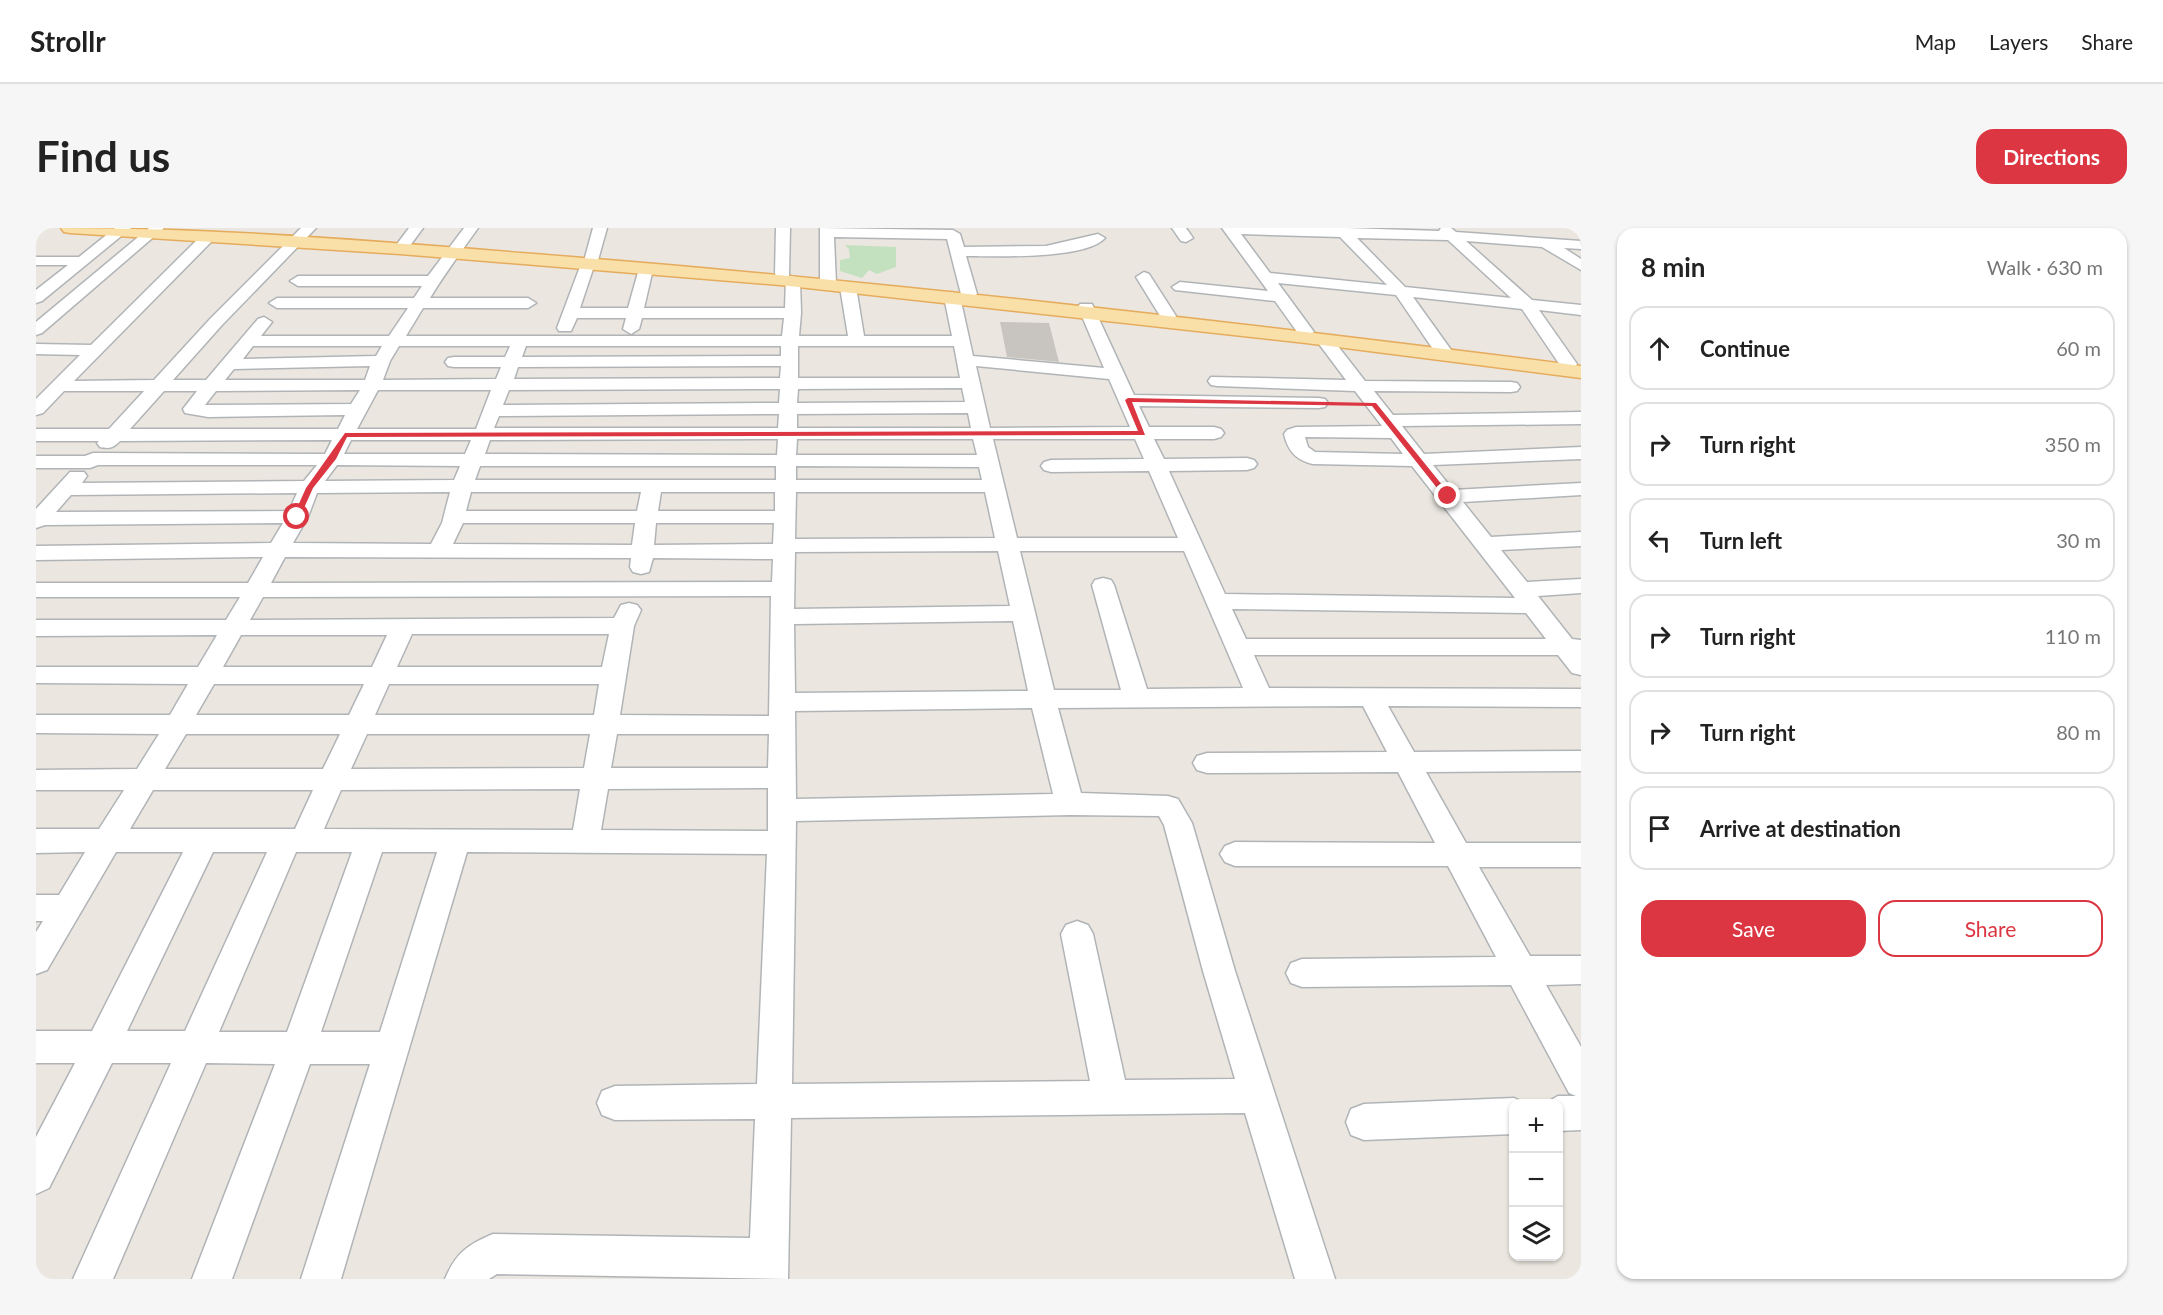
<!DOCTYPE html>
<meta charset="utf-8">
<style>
body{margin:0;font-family:Lato,sans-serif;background:#f6f6f6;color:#222}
.controls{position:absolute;right:18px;bottom:18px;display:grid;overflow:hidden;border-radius:12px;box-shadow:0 2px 4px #0004}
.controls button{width:54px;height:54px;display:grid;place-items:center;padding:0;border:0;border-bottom:2px solid #e0e0e0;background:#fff;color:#222;font:30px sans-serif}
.stop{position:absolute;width:18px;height:18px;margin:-14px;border:4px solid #db3641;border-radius:50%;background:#fff}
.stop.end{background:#db3641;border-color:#fff;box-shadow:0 2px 6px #0008}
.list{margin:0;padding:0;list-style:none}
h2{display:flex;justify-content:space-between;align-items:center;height:78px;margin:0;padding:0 24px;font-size:26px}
h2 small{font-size:20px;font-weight:400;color:#767676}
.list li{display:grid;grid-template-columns:39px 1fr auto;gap:18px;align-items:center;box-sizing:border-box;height:84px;margin:0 12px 12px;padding:0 12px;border:2px solid #e0e0e0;border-radius:18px}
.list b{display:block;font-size:22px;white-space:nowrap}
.list em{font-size:20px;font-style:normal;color:#767676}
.actions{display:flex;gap:12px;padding:18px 24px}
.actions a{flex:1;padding:14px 0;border:2px solid #db3641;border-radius:18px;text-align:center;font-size:21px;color:#db3641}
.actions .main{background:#db3641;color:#fff}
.icon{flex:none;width:33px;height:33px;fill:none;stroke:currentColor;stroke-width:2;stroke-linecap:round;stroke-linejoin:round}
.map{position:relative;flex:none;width:1545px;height:1051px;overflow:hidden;border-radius:18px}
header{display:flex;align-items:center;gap:36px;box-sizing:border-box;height:84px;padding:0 30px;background:#fff;border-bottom:2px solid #e0e0e0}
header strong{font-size:28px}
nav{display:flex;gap:33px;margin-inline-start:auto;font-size:21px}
.intro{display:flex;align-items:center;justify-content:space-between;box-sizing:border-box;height:144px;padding:0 36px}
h1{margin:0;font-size:42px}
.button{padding:15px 27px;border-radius:18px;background:#db3641;color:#fff;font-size:21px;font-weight:700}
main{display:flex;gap:36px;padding:0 36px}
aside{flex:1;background:#fff;border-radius:18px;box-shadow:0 2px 4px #0004}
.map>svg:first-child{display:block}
.green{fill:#c3e1be}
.building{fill:#c8c4c0}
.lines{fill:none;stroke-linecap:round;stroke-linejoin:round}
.minor-casing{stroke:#b1b4b7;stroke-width:3}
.major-casing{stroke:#e6ac5e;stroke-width:3}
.minor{fill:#fff;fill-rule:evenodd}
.major{fill:#f8e0a8;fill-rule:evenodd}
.route{fill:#db3641}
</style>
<header>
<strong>Strollr</strong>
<nav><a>Map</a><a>Layers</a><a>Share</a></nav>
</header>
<div class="intro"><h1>Find us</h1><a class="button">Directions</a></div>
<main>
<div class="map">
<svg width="1545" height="1051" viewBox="0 0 1545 1051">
<rect width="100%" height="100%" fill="#ebe7e0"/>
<!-- green -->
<path class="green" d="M809,17L860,19V39L841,46L833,42L826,50L804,43V32L814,30L813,21Z"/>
<!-- building -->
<path class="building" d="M964,94L1013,95L1023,134L971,129Z"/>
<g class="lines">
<defs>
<g id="minor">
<path d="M79,0H95L6,73L0,75V62L32,37H0V29H43Z"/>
<path d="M113,0H128L6,105L0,107V94Z"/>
<path d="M265,0H280L186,97L137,152H170L222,91L228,89L236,94L225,108H353L372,80H241L233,75L241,70H378L386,58H262L254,53L262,48H392L428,0H442C425,24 408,47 394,70H492L500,75L492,80H387L370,108H746L748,90H606L603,101L595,106L587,101L590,90H541L535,103H523L521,100L545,36L548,33L557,0H571L562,32L559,35L544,80H592L603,41L610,37L617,41L608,80H749L750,50L742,49L739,46L740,0H754L753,48L761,49L764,52L765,85L763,108H812L804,59L812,54L820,59L828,108H916L908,69L916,64L924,69L937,128L1068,140L1042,79L1044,76H1056L1098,167L1283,170L1289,171L1292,175L1289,179L1283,180L1103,178L1113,199H1178L1185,201L1188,205L1185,209L1178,211H1118L1128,231L1211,230L1218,232L1221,236L1218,240L1211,242L1133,243L1189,366L1479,370L1376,238L1277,236C1260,232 1252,223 1248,206L1251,202L1260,199L1346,198L1319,163L1181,158L1175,157L1172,153L1175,149L1310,152L1280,112L1288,107L1294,108L1329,153L1475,154L1481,155L1484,159L1481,163L1475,164L1338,163L1357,187L1545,184V196L1366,198L1388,226L1545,219V231L1397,237L1417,262L1545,255V267L1427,274L1455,309L1545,304V318L1465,322L1491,354L1545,351V365L1502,368L1536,411L1545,412V447L1536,445L1522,427H1218L1233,460L1545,461V479L1352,478L1378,524L1545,523V543L1390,544L1430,615H1545V639H1443L1494,728H1545V756L1510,757L1545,819V902L1522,903V876H1508L1522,868H1540L1533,865L1475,757L1266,759L1255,755L1250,745L1255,735L1266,731L1460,729L1412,638H1199L1189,634L1184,626L1189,618L1199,614L1399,615L1362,544L1171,545L1161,542L1157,535L1161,528L1171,525L1351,524L1327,478L1022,480L1045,565L1132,568L1142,571L1156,595L1199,743L1299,1051H1259L1209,885L755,890L752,1051L461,1046L453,1051H409C420,1025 431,1017 457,1006L714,1010L719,891L579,892L566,887L561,875L566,863L579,858L721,856L731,626L431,624L305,1051H265L334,836H274L196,1051H156L239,836L170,835L77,1051H37L135,835H76L13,960L0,966V909L39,835H0V803H56L147,624H80L11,742L0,746V704L7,693H0V667H23L49,624L0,625V601H63L88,562H0V542L101,541L123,506L0,505V487H134L152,456L0,455V439H162L181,407L0,408V392H190L204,369H0V355H212L227,329L0,332V318L235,315L247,295L9,297L0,300V281L34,244H48L51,248L46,255L268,253L281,237H62L54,240H0V228H49L57,225L289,226L296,212L84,213C77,220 74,221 64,219L61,215L63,213H0V201H73L108,163H28L7,185L0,187V171L44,127L0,126V116L55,117L167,6H177L179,9L177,12L38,153L118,152L174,91ZM217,118H346L340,128L207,131ZM363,118H474L469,129H418L412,130L409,134L412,138L418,139H465L460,151L347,152L354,133ZM490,118H745V128L486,129ZM762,118H918L924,150H762ZM334,138L329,152H189L198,141ZM745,138L744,150L478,151L482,139ZM940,138L1073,151L1094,199L954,200ZM926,160L929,174L761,175L762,161ZM744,161L743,175L467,177L473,162ZM324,162L315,176L169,177L180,163ZM342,162H455L440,201H321ZM128,163H161L147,181L149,185L172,189L309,187L302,201H94ZM932,185L935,200H761V186ZM743,186L742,200H458L463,188ZM1269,209L1355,210L1367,226L1279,224L1272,219ZM742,211L741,227L449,226L454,212ZM761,211H937L941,227H760ZM957,211H1099L1108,231L1015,232L1008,234L1005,238L1008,242L1015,244L1113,243L1142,310H981ZM315,212H435L429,226H308ZM301,237L424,238L418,252L289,253ZM444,238H740V252H439ZM760,238L943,239L946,252H760ZM414,264L406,295L395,316L257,315L272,289L281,265ZM435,264H605L601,283H430ZM625,264H739V283H622ZM760,264H949L959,310L759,311ZM261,265L253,283L20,284L35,267ZM427,295H599L596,317L417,316ZM620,295H738L737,316L618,317ZM962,323L974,378L758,381L759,324ZM984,323H1148L1207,460L1111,461L1078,357L1075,352L1067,350L1059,352L1056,357L1085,462H1018ZM249,329L595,330L594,339L597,344L605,346L613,344L617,330L737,331L736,354L235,355ZM735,368L733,488L584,487L598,398L605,382L601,377L593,375L585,377L578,390L214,392L227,369ZM1196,381L1490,385L1510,411H1210ZM977,393L992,463L759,465L758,396ZM376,406H573L566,439H361ZM205,407H351L336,439H187ZM178,456H328L313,487H160ZM353,456H563L558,487H339ZM996,480L1017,566L760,571L759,483ZM150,506H304L287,541H129ZM331,506H554L548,540L315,541ZM581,506H733L732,540H575ZM732,560V603L565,602L572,561ZM544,561L537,602L288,601L305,562ZM117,562H277L259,601H94ZM1034,587L1123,588L1128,597L1167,743L1199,851L1089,852L1057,706L1052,697L1041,693L1030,697L1025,706L1054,853L756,856L760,593ZM177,624H231L149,803H91ZM260,624H316L251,804H183ZM346,624H401L344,804H285Z"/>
<path d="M373,0H387L373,19H363L361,16Z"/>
<path d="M784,0L917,2L924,6L928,19L1010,18L1062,6L1069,10C1049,32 959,28 930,28L941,66L933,71L925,66L911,11L798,9L800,56L792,61L787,59L784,56Z"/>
<path d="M1136,0H1150L1157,10L1150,14L1145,13Z"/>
<path d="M1186,0H1311L1403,3L1405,0H1415L1420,4L1545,13V21L1528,20L1545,31V42L1506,19L1430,13L1496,72L1545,77V87L1503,82L1541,136L1538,140H1526L1486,81L1377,69L1418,126L1415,130H1403L1360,67L1242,55L1278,104L1270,109L1264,108L1239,73L1139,62L1136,59L1144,54L1232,63ZM1205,6L1304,9L1351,57L1234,45ZM1321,10L1412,12L1475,70L1369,59Z"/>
<path d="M1108,44L1113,46L1140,88L1138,91L1132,93L1126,91L1100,49Z"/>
<path d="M1478,870L1491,876H1478V906L1328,912L1315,907L1310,894L1315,881L1328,876Z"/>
</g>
<path id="major" d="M25,0C192,0 358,15 523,28C865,55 1205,95 1545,138V150L1270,115L744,57L364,26L34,5L28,4Z"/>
</defs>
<!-- minor casing -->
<use href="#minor" class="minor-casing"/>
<!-- major casing -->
<use href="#major" class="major-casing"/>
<!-- minor -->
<use href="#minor" class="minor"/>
<!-- major -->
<use href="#major" class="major"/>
</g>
<!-- route -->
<path class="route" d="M1092,170L1340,175L1415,268L1409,270L1336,178L1096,174L1109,207L311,209L300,231L277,260L264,289L261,291L257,289L270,260L309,205L1102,203L1089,172Z"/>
</svg>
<div class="controls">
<button>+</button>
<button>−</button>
<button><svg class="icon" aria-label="layers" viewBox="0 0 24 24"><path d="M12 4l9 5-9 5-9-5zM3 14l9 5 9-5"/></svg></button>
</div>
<div class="stop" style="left:261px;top:289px"></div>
<div class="stop end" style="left:1412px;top:268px"></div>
</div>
<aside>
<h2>8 min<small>Walk · 630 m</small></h2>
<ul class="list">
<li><svg class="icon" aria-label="ahead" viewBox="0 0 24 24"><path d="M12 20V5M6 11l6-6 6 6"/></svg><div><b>Continue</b></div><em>60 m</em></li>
<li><svg class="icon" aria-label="right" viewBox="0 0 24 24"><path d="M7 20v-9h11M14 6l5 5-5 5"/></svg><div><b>Turn right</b></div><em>350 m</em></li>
<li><svg class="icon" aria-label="left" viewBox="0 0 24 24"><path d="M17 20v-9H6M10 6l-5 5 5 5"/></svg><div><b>Turn left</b></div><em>30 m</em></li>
<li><svg class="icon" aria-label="right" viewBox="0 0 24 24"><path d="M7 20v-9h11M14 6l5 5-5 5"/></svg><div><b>Turn right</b></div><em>110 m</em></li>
<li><svg class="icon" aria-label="right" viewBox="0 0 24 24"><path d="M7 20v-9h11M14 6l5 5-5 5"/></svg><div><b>Turn right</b></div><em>80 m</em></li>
<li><svg class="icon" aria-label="arrive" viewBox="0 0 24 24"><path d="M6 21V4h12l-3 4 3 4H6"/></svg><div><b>Arrive at destination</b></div></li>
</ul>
<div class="actions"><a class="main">Save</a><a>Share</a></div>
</aside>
</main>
